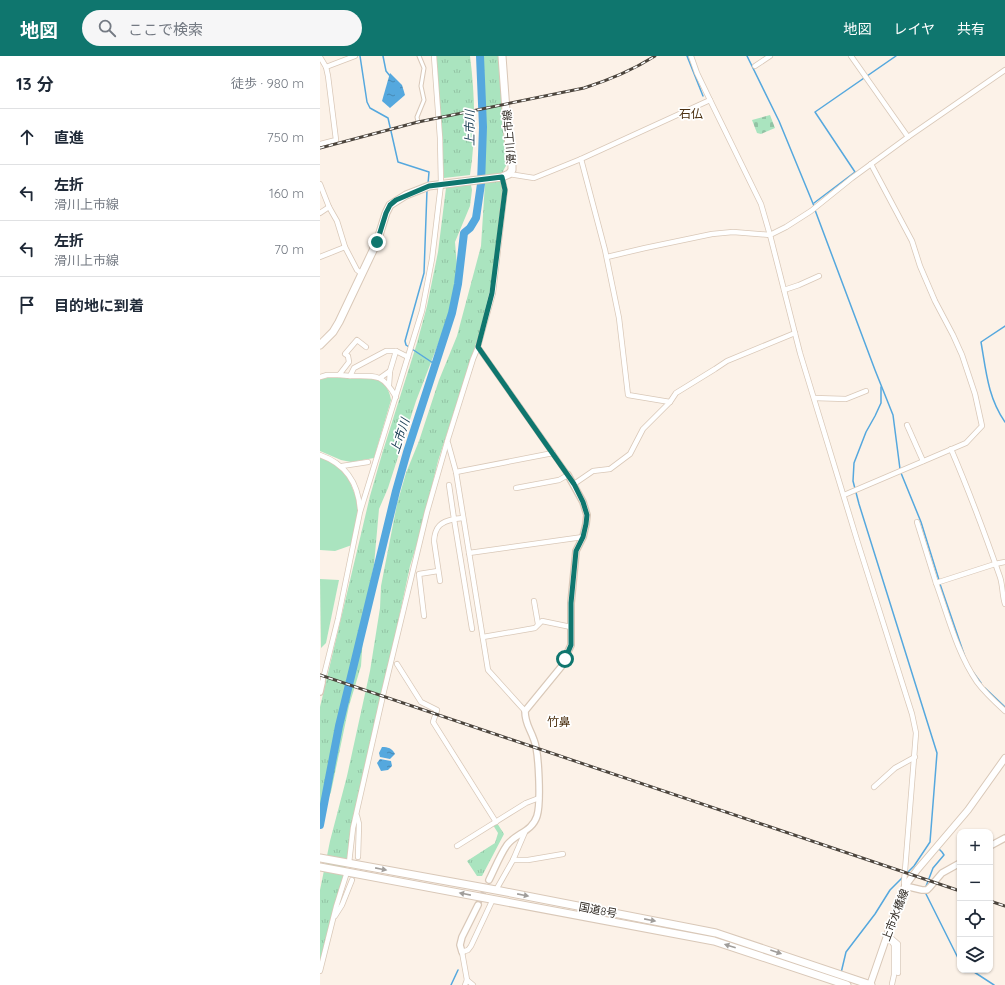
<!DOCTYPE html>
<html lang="ja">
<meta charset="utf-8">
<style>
body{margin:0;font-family:Quicksand,"Noto Sans JP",sans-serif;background:#f6f6f7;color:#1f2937}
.controls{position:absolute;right:12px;bottom:12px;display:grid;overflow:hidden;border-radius:8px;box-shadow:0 1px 3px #0004}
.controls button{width:36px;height:36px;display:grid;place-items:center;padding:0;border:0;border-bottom:1px solid #e0e1e3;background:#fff;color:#1f2937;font:20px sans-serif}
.stop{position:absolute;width:12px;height:12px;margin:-9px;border:3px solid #0f766e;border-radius:50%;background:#fff}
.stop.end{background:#0f766e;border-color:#fff;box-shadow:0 1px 4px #0008}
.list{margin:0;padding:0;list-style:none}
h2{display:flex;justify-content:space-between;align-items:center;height:52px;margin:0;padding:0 16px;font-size:17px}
h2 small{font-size:13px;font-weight:400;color:#747a83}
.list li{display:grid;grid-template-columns:26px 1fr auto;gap:12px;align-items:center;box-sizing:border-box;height:56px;padding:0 16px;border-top:1px solid #e0e1e3}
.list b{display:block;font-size:15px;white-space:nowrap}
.list p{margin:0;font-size:13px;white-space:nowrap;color:#747a83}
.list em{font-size:13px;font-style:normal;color:#747a83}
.icon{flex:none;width:22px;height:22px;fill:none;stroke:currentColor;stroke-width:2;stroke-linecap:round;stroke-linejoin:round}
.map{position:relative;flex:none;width:685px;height:929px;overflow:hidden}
header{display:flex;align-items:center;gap:24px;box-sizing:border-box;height:56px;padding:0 20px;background:#0f766e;color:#fff}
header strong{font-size:19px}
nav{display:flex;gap:22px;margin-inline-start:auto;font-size:14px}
.search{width:280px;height:36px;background:#f6f6f7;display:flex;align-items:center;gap:10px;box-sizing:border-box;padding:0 14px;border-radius:22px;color:#747a83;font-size:15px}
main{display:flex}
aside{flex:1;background:#fff}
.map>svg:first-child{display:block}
.grass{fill:url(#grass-tufts)}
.cemetery{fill:url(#cemetery-stones)}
.pitch{fill:#aae4bf}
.water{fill:url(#water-ripples)}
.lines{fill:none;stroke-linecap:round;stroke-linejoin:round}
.stream{stroke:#55a8de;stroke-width:1.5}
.river{stroke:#55a8de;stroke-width:8}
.tertiary-tunnel{stroke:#d2c9c0;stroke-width:5.5;stroke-dasharray:5.5 3;stroke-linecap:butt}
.pedestrian-casing{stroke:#d9c8b8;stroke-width:5}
.minor-casing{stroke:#d9c8b8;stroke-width:6}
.tertiary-casing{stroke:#d9c8b8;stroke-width:8}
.secondary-casing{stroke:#d9c8b8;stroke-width:8}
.primary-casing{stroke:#d9c8b8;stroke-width:9}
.trunk-casing{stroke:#d9c8b8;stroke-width:9}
.pedestrian{stroke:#fff;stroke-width:3}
.minor{stroke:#fff;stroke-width:4.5}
.tertiary{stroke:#fff;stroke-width:5.5}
.secondary{stroke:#fff;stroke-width:6}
.primary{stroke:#fff;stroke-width:7}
.trunk{stroke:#fff;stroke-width:7}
.rail-casing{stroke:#4c453d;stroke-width:3}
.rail{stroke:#fff;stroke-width:1.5;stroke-dasharray:4.5;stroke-linecap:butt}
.oneway{fill:#a09d9a}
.route{stroke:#0f766e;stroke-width:5}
.labels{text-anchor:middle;stroke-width:3.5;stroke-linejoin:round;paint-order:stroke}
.street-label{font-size:11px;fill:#2c261f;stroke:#fff}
.neighbourhood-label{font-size:12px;fill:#4b3010;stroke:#fff}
.water-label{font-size:12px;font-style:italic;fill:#183c52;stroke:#fff}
</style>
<header>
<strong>地図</strong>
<div class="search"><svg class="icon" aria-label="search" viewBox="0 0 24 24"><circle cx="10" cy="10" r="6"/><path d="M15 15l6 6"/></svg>ここで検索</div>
<nav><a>地図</a><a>レイヤ</a><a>共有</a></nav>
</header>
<main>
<aside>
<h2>13 分<small>徒歩 · 980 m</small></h2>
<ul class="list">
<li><svg class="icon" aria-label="ahead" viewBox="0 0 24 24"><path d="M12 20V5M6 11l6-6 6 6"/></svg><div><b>直進</b></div><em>750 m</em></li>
<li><svg class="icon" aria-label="left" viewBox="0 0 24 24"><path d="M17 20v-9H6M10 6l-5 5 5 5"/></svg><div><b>左折</b><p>滑川上市線</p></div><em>160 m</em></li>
<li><svg class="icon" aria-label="left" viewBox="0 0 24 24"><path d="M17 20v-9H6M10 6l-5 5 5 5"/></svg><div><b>左折</b><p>滑川上市線</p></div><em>70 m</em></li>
<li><svg class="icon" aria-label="arrive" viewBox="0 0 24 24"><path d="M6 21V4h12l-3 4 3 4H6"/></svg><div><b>目的地に到着</b></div></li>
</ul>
</aside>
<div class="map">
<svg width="685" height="929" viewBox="0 0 685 929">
<defs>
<pattern id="grass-tufts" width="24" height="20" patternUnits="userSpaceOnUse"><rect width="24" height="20" fill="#aae4bf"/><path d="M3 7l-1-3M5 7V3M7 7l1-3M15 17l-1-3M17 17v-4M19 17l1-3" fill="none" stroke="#92c3a4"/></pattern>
<pattern id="cemetery-stones" width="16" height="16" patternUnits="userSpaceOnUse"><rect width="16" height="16" fill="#aae4bf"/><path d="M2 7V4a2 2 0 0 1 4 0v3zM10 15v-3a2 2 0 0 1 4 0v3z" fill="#92c3a4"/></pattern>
<pattern id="water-ripples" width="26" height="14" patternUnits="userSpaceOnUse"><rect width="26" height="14" fill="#55a8de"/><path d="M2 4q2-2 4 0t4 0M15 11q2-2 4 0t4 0" fill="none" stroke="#4789b3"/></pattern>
</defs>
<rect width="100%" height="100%" fill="#fcf2e8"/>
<!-- grass -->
<g class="grass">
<path d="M116,0H150C155,39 156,80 150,119L124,122Z"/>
<path d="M162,0H180C183,36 180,72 188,107C180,118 180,125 183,138L172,225L160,275L118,405L101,475L90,510L68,613L44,712L24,824L0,906V834L10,785L27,720L50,615L60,552L61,530L77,448L86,417L99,385L119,324L137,280L161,190L165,127Z"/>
<path d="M151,129L152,134L150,150L135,186L139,234L96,345L68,432L59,453L54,509L45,551L41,610L29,650L11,736L0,763V651L50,440L62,398L97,287L107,250L118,196L126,132Z"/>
<path d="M177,767L184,778L162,820H157L147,805L175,787L178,777L173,769Z"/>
</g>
<!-- cemetery -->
<path class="cemetery" d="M450,59L455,72L441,78L437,77L432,64Z"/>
<!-- pitch -->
<g class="pitch">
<path d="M14,321C23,322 52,320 58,323C66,327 70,337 71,344L54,402L31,406L21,404L0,395V323Z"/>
<path d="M0,401L19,410L29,424L36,441L38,457L32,489L15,495L0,494Z"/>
<path d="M0,523L19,524L6,587L1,592Z"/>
</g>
<!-- water -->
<g class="water">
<path d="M70,17L82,29L85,39L70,52L62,45Z"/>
<path d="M62,691C68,691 72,692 75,698L70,703L60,701L59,697Z"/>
<path d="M60,703L71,705L72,710L68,714L61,715L57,707Z"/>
</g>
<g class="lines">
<!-- stream -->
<g class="stream">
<path d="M40,0L47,46L50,52L68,62L78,106L109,116L108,128"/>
<path d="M63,0L66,15L70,20"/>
<path d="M367,0L383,40"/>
<path d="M427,0L459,65L494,150"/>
<path d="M107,134L104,217L85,285L86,289L116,309"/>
<path d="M494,147L535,116L495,56L576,0"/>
<path d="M495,154L555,314L573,359L580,413"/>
<path d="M685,270L661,286C666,315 668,342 685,366"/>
<path d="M561,331V347L555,360L546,376L534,407L533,425L539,448L617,697L610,786L594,810L587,817"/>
<path d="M581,417L601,466L619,524"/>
<path d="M620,528L646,604"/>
<path d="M653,616L661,627"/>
<path d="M665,632L685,651"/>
<path d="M605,833L613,812L624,799L622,796L618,792"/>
<path d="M605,836L640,906"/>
<path d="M651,914L674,929"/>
<path d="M521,917L526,896L555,858L570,834L583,821"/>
<path d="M131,929L138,914"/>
</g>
<!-- river -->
<path class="river" d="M0,769L19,670L76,435L87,396L132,257L138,228L144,177L150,172L156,162L161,128L163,71L160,0"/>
<!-- tertiary-tunnel -->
<path class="tertiary-tunnel" d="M158,849L169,824"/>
<defs>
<path id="pedestrian" d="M98,66L97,61L104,44L101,30L104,12L99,0"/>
<g id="minor">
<path d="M371,0L377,17L390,44L441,148L450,179L480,297L537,484L592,658L596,677L584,827L585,830"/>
<path d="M531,0L588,81"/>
<path d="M0,1L6,11L8,20L16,84L0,88"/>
<path d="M435,10L450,0"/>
<path d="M6,11L35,0"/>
<path d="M261,103L285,194L299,262L308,339L350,346"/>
<path d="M189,118L214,122L261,103L390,44"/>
<path d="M0,128L9,151L17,165L25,191L37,214L42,218"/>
<path d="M0,157L9,151"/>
<path d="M0,201L25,191"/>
<path d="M287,201L325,192L392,178L413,176L450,179L466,171L491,155L532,122L588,81L685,14"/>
<path d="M464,234L479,229L499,220"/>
<path d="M158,291L248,419L239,424L196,432"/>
<path d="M70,315L76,295"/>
<path d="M30,320L19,319L29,306L28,300L25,298L37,284L46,291"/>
<path d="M0,321L7,319H19"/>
<path d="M60,322L70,315L69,329"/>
<path d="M76,341C62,317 56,320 30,320L34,312L66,295H76L88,301"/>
<path d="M494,342L526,343L546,335"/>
<path d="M587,369L603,405"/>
<path d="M128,387L136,416L168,614L205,655"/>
<path d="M631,393C649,435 665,478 680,521C683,530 682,539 685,548"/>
<path d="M0,399C26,408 38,427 40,453"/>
<path d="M22,410L48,406"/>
<path d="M136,416L233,397"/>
<path d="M254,428L273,415L290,413L310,398L323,373L350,346L356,337L395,313L407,305L475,277"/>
<path d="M524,439L646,387L662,370L655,338L642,299L633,279L615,245L600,210L592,185L551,108"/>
<path d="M143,462L134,463L152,573"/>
<path d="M597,466L616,527"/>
<path d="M149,497L263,481"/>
<path d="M685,506L675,508L616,527C628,560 637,597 657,626C665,637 675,646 685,655"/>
<path d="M120,525L114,485C115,470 121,466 134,463L129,429"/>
<path d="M214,545L218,568"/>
<path d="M104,560L99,518L118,515"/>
<path d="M163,581L215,572L222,565L251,571"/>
<path d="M77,608L101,646L117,654L113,666L176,766"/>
<path d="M2,627L18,563L40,456L102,255L112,203L121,128L120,82L114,0"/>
<path d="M554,731L575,712L595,701"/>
<path d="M37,760L39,768L38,801"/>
<path d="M137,790L206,747L219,742"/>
<path d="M193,804H208L243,798"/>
<path d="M29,807L33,772L64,635L107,456L127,386L153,303L158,291L173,237L185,134L182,121"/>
<path d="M176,834L193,804L205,776"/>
<path d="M15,860L22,849L32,824"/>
<path d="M567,879L574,889V919L572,928"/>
<path d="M570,881L578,888V917"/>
<path d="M0,915L16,851L27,816"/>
<path d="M147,924L153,929"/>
<path d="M145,929L147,924L142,896L148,894L151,890L173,843"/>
</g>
<g id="tertiary">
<path d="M0,636L2,627"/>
<path d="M670,790L685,782"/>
<path d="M169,824C175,812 180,799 187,789C196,777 212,776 217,760C221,747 219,696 214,684C210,672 205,668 205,655L241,611L251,589V547L255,506L256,495L263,481L266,468L267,459L263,446L248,419"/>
<path d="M585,830L602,834H607L610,831L622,817L640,807"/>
<path d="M142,896L140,889L142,881L158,849"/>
</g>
<path id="secondary" d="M550,929L578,848L585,830L597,814L648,754L685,702"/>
<path id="primary" d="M0,289L13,276L19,266L57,186L66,157L70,149L86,139L109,130L182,121L189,118L192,114V105L188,82L182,0"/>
<g id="trunk">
<path d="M0,802L176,834L396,877L551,929"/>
<path d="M0,811L394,885L527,929"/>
</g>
</defs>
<!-- pedestrian casing -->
<use href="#pedestrian" class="pedestrian-casing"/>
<!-- minor casing -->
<use href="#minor" class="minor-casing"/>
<!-- tertiary casing -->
<use href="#tertiary" class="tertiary-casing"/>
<!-- secondary casing -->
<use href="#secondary" class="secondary-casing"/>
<!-- primary casing -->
<use href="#primary" class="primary-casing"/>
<!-- trunk casing -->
<use href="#trunk" class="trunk-casing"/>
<!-- pedestrian -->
<use href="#pedestrian" class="pedestrian"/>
<!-- minor -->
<use href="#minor" class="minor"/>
<!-- tertiary -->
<use href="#tertiary" class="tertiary"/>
<!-- secondary -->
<use href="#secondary" class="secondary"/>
<!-- primary -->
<use href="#primary" class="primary"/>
<!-- trunk -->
<use href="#trunk" class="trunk"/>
<defs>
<g id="rail">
<path d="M0,92L98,66L264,32C289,24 313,14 335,0"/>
<path d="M0,619L640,835"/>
<path d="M670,845L685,850"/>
</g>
</defs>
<!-- rail casing -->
<use href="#rail" class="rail-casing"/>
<!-- rail -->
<use href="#rail" class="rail"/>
</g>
<!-- one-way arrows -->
<defs><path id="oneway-solid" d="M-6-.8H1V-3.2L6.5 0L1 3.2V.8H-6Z"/></defs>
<g class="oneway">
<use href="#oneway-solid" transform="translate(61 813) rotate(11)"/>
<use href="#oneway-solid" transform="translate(145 838) rotate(-169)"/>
<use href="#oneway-solid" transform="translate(203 839) rotate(11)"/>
<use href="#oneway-solid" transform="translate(330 864) rotate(11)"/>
<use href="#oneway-solid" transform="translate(410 890) rotate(-162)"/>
<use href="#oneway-solid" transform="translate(456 896) rotate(19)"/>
</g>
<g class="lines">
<!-- route -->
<path class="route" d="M57,186L66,157L70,149L76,144L109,130L182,121L185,134L172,237L158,291L254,428L263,446L267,459L266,468L263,481L256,495L251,547V589L245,603"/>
</g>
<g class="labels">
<!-- street labels -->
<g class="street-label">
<text transform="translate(189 81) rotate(-95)" y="4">滑川上市線</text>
<text transform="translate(278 854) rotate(11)" y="4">国道8号</text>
<text transform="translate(575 859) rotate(-69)" y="4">上市水橋線</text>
</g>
<!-- neighbourhood labels -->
<g class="neighbourhood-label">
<text x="371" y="62">石仏</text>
<text x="239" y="670">竹鼻</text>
</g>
<!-- water labels -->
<g class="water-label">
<text transform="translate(150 72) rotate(-90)" y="4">上市川</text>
<text transform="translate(80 380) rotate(-72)" y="4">上市川</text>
</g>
</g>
</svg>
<div class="controls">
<button>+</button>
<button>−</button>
<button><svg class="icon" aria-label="locate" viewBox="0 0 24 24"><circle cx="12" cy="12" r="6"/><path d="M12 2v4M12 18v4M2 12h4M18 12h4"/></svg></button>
<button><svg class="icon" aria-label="layers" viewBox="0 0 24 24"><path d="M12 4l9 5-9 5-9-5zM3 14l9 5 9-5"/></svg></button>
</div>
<div class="stop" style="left:245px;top:603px"></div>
<div class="stop end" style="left:57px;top:186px"></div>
</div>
</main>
